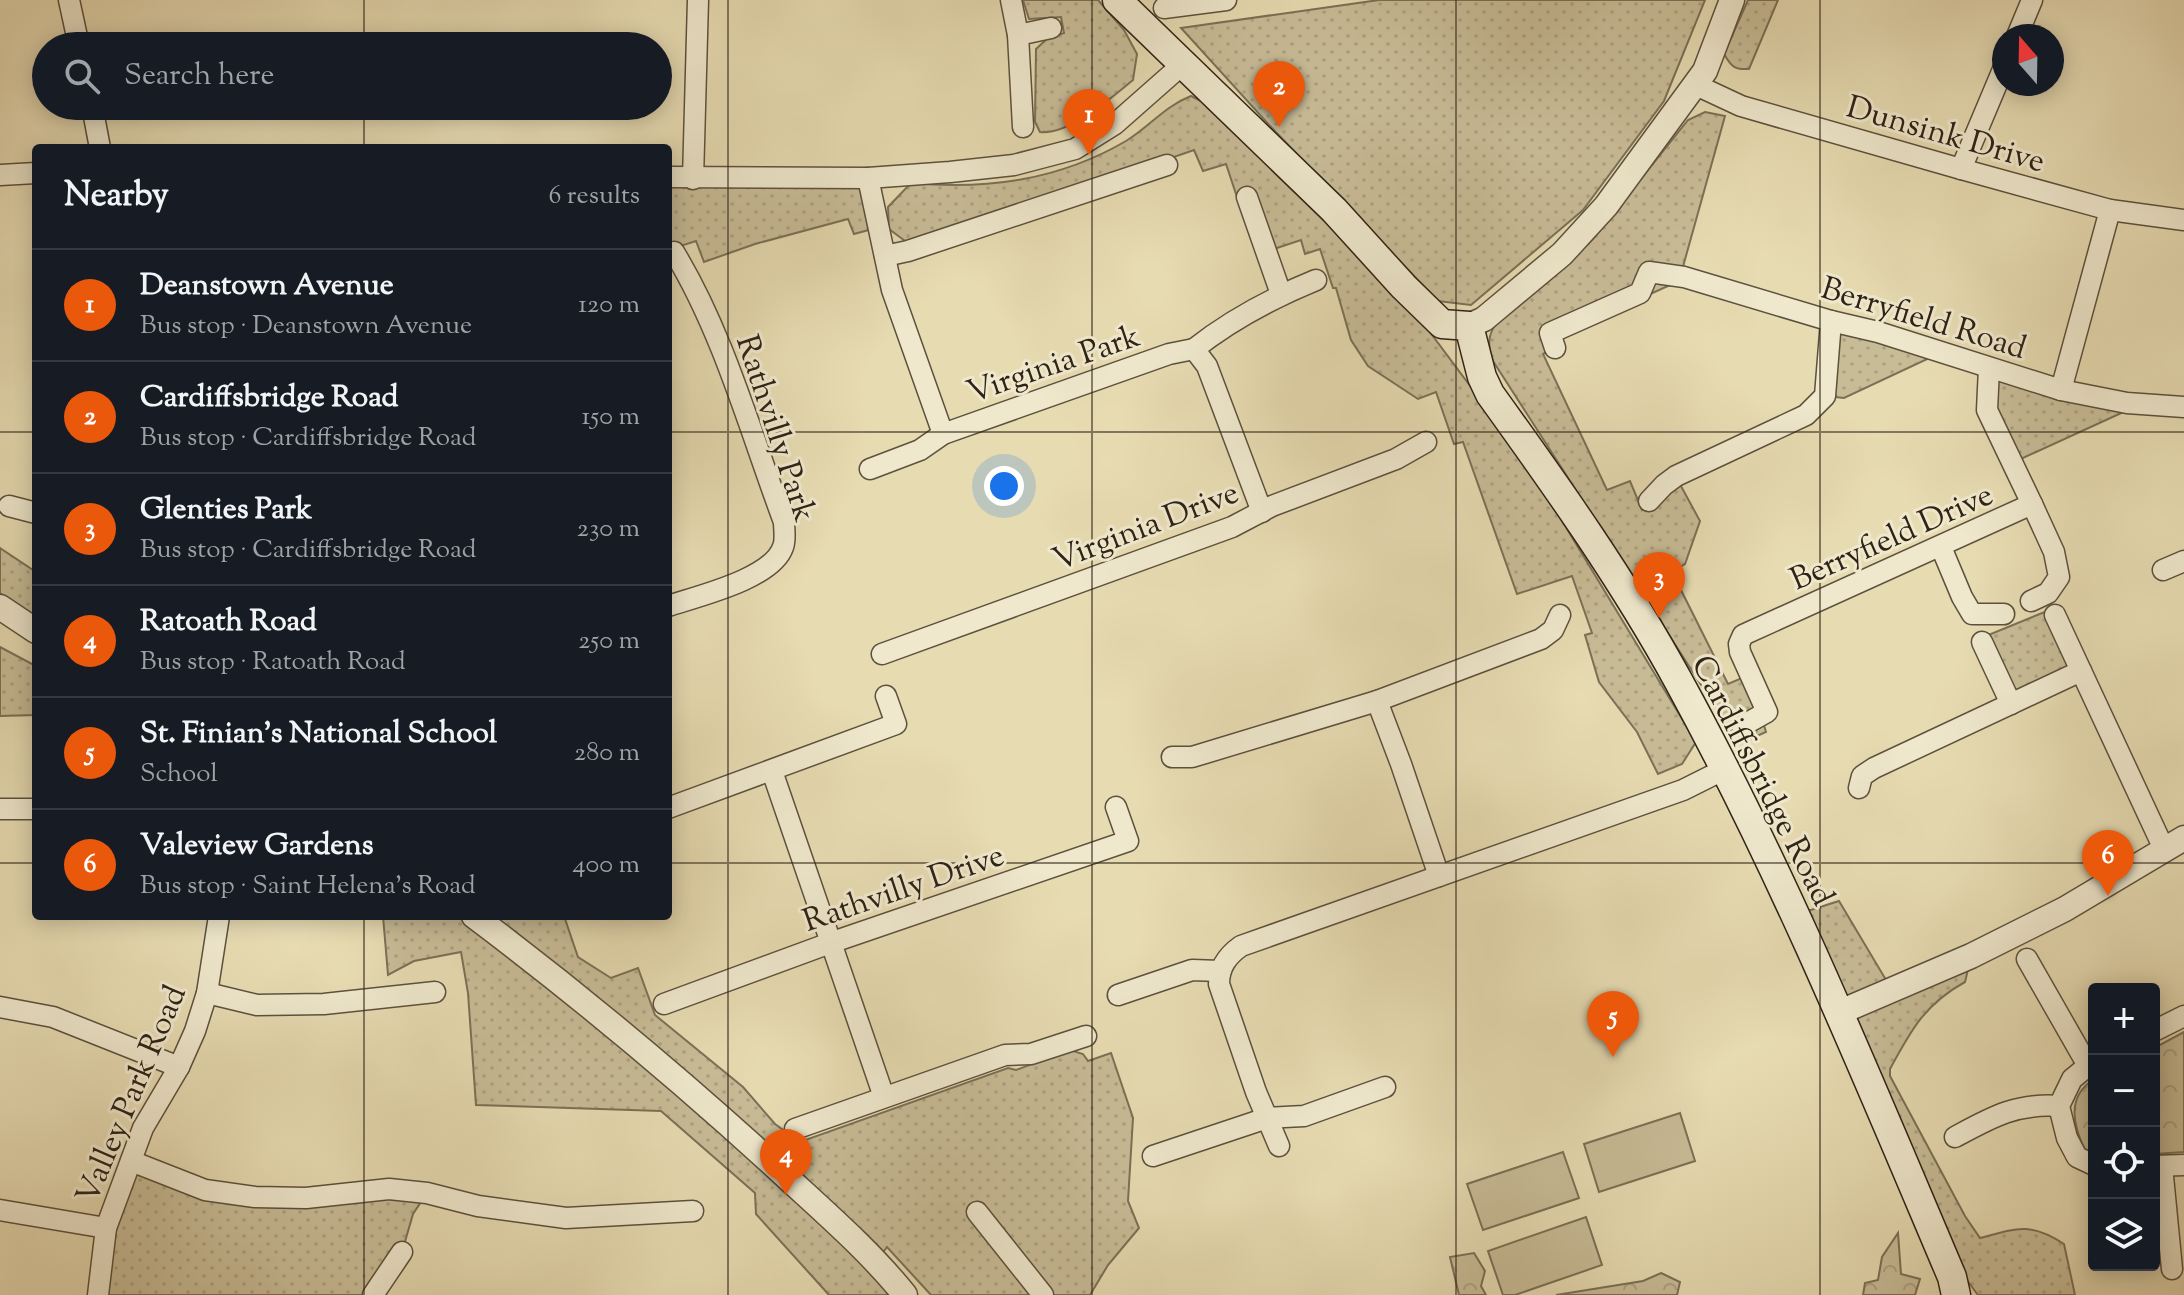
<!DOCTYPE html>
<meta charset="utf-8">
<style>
body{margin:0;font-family:"Sorts Mill Goudy",serif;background:#20242c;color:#f1f3f6}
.controls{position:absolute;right:24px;bottom:24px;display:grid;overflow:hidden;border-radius:8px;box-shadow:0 4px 20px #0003}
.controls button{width:72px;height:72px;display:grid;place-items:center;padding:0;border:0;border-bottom:2px solid #363941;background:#171b24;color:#f1f3f6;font:40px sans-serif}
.compass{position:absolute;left:1992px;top:24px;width:72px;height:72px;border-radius:50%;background:#171b24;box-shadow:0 4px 20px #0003;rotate:340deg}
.you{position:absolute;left:1004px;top:486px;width:28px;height:28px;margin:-20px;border:6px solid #fff;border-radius:50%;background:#1a73e8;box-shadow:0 0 0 12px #1a73e833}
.badge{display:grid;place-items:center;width:52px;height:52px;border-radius:50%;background:#ea580c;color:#fff;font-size:26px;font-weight:700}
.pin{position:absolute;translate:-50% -66px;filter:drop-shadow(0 2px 4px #0008)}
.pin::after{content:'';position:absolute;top:42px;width:28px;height:24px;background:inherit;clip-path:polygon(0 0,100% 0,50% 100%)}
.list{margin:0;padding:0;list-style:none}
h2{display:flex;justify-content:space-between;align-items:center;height:104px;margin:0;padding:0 32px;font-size:34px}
h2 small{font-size:26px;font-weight:400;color:#9ea1a6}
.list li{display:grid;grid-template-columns:52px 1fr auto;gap:24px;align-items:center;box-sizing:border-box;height:112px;padding:0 32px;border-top:2px solid #363941}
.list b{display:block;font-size:30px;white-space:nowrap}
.list p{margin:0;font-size:26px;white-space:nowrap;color:#9ea1a6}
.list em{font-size:26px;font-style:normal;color:#9ea1a6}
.icon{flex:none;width:44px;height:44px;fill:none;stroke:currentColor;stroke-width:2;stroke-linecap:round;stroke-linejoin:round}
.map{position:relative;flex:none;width:2184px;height:1295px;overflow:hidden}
.search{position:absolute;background:#171b24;box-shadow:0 4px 20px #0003;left:32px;top:32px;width:640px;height:88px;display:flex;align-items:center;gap:20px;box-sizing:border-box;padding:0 28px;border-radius:44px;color:#9ea1a6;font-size:30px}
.panel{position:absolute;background:#171b24;box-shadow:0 4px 20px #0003;left:32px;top:144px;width:640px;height:776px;border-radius:8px}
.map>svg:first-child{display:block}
.grass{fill:url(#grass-dots);stroke:#7b7056;stroke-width:2}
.forest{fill:url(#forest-crowns);stroke:#7b7056;stroke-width:2}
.pitch{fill:#c8bc97;stroke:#7b7056;stroke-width:2}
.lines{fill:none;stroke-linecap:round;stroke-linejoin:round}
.minor-casing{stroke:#5c513d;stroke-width:23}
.tertiary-casing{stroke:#5c513d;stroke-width:27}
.secondary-casing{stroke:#2e2316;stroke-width:31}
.minor{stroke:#efe8cd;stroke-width:20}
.tertiary{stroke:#efe8cd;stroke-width:24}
.secondary{stroke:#efe8cd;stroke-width:28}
.grid{fill:none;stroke:#2e2316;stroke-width:2;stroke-opacity:0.55}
.labels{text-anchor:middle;stroke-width:6;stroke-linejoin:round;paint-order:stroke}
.street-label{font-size:32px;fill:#2e2316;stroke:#efe8cd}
</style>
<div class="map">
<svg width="2184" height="1295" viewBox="0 0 2184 1295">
<defs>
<pattern id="grass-dots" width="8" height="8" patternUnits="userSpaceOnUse" patternTransform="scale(2)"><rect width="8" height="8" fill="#c8bc97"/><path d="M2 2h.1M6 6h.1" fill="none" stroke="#aca181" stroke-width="1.8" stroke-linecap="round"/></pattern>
<pattern id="forest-crowns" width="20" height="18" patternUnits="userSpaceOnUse" patternTransform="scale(2)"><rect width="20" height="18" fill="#c8bc97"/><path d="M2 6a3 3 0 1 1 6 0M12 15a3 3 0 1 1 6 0" fill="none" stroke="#aca181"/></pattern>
</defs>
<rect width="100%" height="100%" fill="#e7dbb2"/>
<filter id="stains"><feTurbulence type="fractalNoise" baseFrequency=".0025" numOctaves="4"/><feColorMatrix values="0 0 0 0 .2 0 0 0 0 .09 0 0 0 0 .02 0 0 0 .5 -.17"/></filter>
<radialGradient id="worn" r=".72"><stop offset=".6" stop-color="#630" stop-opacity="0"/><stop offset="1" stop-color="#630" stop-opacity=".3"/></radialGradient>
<!-- grass -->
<g class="grass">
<path d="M1023,0H1098L1124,30L1137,54L1133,80C1111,98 1070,135 1040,132L1035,122L1036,49L1048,38L1064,33L1061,17L1029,19Z"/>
<path d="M1379,0H1705L1664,101L1583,210L1471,305L1438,301L1272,128L1181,28Z"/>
<path d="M1748,0H1778L1749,69C1734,70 1731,66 1724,54Z"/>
<path d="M1191,96L1225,113L1429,331L1524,458L1696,742L1682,764L1658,774L1637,732L1599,682L1585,635L1592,633L1572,576L1517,594L1463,442L1454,444L1436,392L1418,399L1368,366L1351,340L1336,288H1333L1320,249L1305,254L1301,240L1274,249L1252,191L1237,197L1226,164L1203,171L1194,150L913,247L889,229L888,207L911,183C988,190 1059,180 1126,141C1149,127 1165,106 1191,96Z"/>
<path d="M1705,112L1725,116L1679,281L1551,339L1554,348L1543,354L1607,490L1630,481L1642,510L1664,485L1676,477L1700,521L1685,564L1672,572L1728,684L1749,675L1766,732L1739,744L1493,361C1488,347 1487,336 1496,324L1592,240L1688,120Z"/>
<path d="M668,178L867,179L876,228L854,234L848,219L755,244L704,262L696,241L668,250Z"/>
<path d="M1833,324L1938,354L1844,398L1826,396Z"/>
<path d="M1989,369L2141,404L2012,463L1989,410Z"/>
<path d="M0,548L36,572V617L0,593Z"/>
<path d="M2052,609L2079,672L2011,703L1981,638Z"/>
<path d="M0,647L36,666V715L0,716Z"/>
<path d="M1839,901L1892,990L1853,1007L1795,915Z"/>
<path d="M383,916H564L578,957L611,978L638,968L655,1015L743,1087L775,1124L800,1142L1008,1068L1016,1070L1070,1050L1083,1054L1088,1061L1111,1053L1133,1118L1128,1201L1139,1228L1108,1265L1090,1295H931L887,1247L873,1266L889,1295H829L756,1214L755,1193L661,1111L476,1105L468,993L461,952L414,961L388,975Z"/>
<path d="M1971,957L1965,982C1925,1004 1911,1030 1890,1069V1076L1965,1216L1980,1238C2017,1228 2030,1222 2064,1244L2075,1295H1978L1963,1275L1839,1014Z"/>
<path d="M131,1161L205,1191L427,1193L413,1214L402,1252L373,1295H91Z"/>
</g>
<!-- forest -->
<g class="forest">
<path d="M2184,1032V1152L2154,1154V1048Z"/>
<path d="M2094,1079V1154L2085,1150C2073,1125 2066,1097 2094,1079Z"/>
<path d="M1898,1233L1901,1274L1920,1279L1915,1295H1863L1865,1283L1878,1280L1882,1257Z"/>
<path d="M1474,1253L1485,1271L1481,1286L1486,1295H1459L1450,1257Z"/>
<path d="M1661,1273L1680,1282L1677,1295H1556L1643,1281Z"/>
</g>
<!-- pitch -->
<g class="pitch">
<path d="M1680,1113L1695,1161L1599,1192L1584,1144Z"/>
<path d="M1563,1152L1579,1198L1483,1230L1467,1184Z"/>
<path d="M1586,1217L1602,1265L1515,1295H1503L1488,1251Z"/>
</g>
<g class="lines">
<defs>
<g id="minor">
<path d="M69,0L79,46"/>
<path d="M1011,0L1018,35L1023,127"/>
<path d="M1164,8L1226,0"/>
<path d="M1018,35L1051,28"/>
<path d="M2017,36L2032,0"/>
<path d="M1696,85L1741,106L1961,169L2110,210L2184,220"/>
<path d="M92,106L100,148"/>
<path d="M1961,169L2004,67"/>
<path d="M0,175L36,173"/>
<path d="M668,177L868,178L950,172L1014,165L1075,149L1115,124L1183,64"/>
<path d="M868,178L892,290L943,434"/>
<path d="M693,179L698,0"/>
<path d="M1247,197L1281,294"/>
<path d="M885,256L908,251L1167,165"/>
<path d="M1555,348L1550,333L1640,293L1649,272L1684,277L1831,321L1878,332L2061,390L2127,403L2184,407"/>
<path d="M1194,349C1232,319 1272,298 1316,280"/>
<path d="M2061,390L2110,210"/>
<path d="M870,469L920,450L943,434L1169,354L1194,349L1207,366L1262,512"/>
<path d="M1649,501L1664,485L1676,476L1806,415L1825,396L1831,321"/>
<path d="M9,506L36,513"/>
<path d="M1941,547L1962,597L1972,614H2004"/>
<path d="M2163,570L2184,561"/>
<path d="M2031,601L2048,593L2059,577L2054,552L2032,504"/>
<path d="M668,606C698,596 772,579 783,547C786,540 784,529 784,522C751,434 723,332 674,252"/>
<path d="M2055,615L2164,849"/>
<path d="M1982,642L2011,704"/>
<path d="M882,654L1232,527L1272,506L1396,459L1426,442"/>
<path d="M1377,701L1401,764L1439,876"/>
<path d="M1742,726L1767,712L1740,652L1739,644L1743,635L2032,504L1987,410L1989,368"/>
<path d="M1172,757H1192L1377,701L1541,639L1553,630L1560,615"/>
<path d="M772,771L884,1097"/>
<path d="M1859,788L1862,776L1874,768L2081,671"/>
<path d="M668,808L896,724L886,696"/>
<path d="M0,809H36"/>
<path d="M2027,959L2087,1064"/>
<path d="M207,993L257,1005L324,1004L435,992"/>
<path d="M1118,995L1192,970L1220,971"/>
<path d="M664,1004L830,943L1128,841L1116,807"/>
<path d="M0,1007L53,1017L179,1067"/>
<path d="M2154,1031L2184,1016"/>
<path d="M2094,1061L2072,1079L2059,1106L2067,1138L2077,1157L2094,1165"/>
<path d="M795,1129L1005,1055L1031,1054L1086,1036"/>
<path d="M1955,1137C1992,1117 2016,1103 2059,1106"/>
<path d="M1279,1146L1256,1092L1219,984C1219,967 1227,956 1241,946L1683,790L1725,769"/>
<path d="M1153,1156L1267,1118L1304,1116L1385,1087"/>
<path d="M131,1161L205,1190L255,1197L306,1198L389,1189L427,1193L478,1206L566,1218L693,1211"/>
<path d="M2154,1166L2184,1165"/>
<path d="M2162,1166L2172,1269"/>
<path d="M0,1210L106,1228"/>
<path d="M977,1212L1043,1295"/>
<path d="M98,1295L106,1228L143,1128L179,1067L195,1031L207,993L219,916"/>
<path d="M373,1295L402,1252"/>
</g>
<g id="tertiary">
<path d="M1469,326L1484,319L1562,254L1606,206L1705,71L1732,0"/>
<path d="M0,607L36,631"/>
<path d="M474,916C579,995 682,1081 779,1170C822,1210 868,1249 905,1295"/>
<path d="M1838,1013L1971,956L2065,909L2184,838"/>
</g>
<path id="secondary" d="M1117,0L1334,210L1404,287L1442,324L1469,326L1482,377L1490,394C1557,487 1624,581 1679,682C1784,874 1867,1077 1952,1277L1956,1295"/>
</defs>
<!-- minor casing -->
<use href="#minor" class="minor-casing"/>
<!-- tertiary casing -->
<use href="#tertiary" class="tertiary-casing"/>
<!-- secondary casing -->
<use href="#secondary" class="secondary-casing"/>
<!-- minor -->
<use href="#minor" class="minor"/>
<!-- tertiary -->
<use href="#tertiary" class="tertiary"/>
<!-- secondary -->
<use href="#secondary" class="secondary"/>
</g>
<!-- grid -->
<path class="grid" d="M364,0V46M728,0V1295M1092,0V1295M1456,0V1295M1820,0V1295M364,106V148M0,432H36M668,432H2184M0,863H36M668,863H2184M364,916V1295"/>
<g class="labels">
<!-- street labels -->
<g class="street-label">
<text transform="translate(1946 133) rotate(16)" y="11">Dunsink Drive</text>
<text transform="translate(1924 317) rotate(17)" y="11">Berryfield Road</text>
<text transform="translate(1053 363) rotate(-19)" y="11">Virginia Park</text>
<text transform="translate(777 428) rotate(72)" y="11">Rathvilly Park</text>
<text transform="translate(1145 525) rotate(-21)" y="11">Virginia Drive</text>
<text transform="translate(1891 536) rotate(-24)" y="11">Berryfield Drive</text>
<text transform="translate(1764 780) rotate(63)" y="11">Cardiffsbridge Road</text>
<text transform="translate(903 887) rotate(-19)" y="11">Rathvilly Drive</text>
<text transform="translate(130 1094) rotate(-67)" y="11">Valley Park Road</text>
</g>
</g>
<rect width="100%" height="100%" filter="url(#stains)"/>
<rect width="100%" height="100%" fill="url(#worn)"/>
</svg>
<div class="controls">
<button>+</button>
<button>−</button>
<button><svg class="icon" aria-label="locate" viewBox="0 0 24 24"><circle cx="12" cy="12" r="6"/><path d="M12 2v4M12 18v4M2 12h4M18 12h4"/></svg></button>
<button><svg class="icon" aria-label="layers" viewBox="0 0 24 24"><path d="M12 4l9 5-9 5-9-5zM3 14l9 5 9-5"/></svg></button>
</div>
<svg class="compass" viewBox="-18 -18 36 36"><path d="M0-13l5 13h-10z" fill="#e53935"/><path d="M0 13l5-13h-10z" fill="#9ea1a6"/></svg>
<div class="you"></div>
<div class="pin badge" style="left:1089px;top:155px">1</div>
<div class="pin badge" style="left:1279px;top:127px">2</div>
<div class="pin badge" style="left:1659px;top:618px">3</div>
<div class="pin badge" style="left:786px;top:1195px">4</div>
<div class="pin badge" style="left:1613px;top:1057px">5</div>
<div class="pin badge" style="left:2108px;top:896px">6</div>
<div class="search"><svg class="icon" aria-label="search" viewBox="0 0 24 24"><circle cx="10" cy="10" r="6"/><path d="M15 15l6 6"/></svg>Search here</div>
<section class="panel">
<h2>Nearby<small>6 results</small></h2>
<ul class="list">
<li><span class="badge">1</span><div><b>Deanstown Avenue</b><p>Bus stop · Deanstown Avenue</p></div><em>120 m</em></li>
<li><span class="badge">2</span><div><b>Cardiffsbridge Road</b><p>Bus stop · Cardiffsbridge Road</p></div><em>150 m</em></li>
<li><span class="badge">3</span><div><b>Glenties Park</b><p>Bus stop · Cardiffsbridge Road</p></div><em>230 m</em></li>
<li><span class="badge">4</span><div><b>Ratoath Road</b><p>Bus stop · Ratoath Road</p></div><em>250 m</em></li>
<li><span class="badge">5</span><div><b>St. Finian's National School</b><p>School</p></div><em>280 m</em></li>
<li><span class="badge">6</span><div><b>Valeview Gardens</b><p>Bus stop · Saint Helena's Road</p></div><em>400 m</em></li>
</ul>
</section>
</div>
